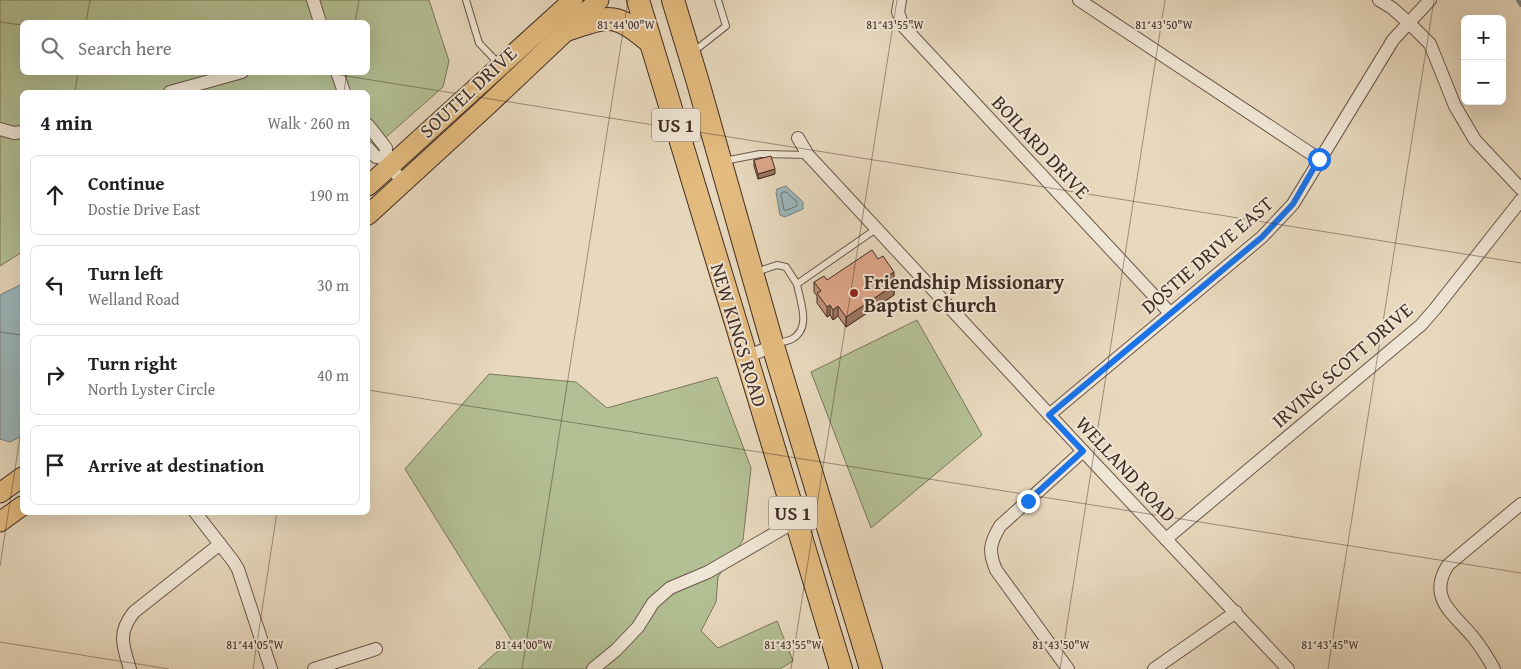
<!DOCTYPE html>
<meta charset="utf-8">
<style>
body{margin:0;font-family:"Gentium Book Plus",serif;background:#f6f6f6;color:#202124}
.controls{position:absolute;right:15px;top:15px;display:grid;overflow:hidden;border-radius:8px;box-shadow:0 5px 20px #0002}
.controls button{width:45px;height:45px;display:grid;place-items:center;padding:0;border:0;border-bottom:1px solid #e0e0e0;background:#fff;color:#202124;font:25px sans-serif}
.stop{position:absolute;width:15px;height:15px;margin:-11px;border:4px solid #1a73e8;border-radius:50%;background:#fff}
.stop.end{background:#1a73e8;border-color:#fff;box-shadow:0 1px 5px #0008}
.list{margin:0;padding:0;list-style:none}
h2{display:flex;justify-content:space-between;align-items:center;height:65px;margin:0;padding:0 20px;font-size:21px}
h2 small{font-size:16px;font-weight:400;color:#757577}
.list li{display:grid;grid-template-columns:32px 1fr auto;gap:15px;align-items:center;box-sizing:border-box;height:80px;margin:0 10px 10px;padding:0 10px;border:1px solid #e0e0e0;border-radius:8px}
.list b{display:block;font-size:19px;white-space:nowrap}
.list p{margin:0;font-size:16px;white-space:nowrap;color:#757577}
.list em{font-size:16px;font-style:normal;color:#757577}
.icon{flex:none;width:28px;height:28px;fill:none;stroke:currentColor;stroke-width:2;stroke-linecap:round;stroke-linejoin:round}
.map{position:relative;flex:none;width:1521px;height:669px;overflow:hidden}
.search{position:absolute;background:#fff;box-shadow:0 5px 20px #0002;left:20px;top:20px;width:350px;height:55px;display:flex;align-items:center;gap:12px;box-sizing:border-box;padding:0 18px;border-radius:8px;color:#757577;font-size:19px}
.panel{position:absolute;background:#fff;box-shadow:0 5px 20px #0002;left:20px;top:90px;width:350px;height:425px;border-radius:8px}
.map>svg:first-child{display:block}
.green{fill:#b3c094;stroke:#7a765c;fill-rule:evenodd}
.water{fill:#9cb7bc;stroke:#787f7f}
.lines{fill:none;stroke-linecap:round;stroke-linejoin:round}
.shore{stroke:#6e7270;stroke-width:1}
.stream{stroke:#787f7f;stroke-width:4}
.lane-casing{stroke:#6b574a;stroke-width:8}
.street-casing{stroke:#6b574a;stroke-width:14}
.primary-casing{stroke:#412c24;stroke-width:21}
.highway-casing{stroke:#412c24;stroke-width:24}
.lane{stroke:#f0e6d5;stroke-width:6}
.street{stroke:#f0e6d5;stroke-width:12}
.primary{stroke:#e4bc7f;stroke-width:19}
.highway{stroke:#e4bc7f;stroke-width:22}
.wall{fill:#c09078;stroke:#412c24}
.shaded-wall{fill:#9c7561;stroke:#412c24}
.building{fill:#dfa78b;stroke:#412c24}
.route{stroke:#1a73e8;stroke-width:6}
.ticks{fill:none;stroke:#412c24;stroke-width:1;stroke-opacity:0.45}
.poi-dot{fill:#8f2418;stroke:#f0e6d5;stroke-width:2}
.labels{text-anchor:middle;stroke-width:4;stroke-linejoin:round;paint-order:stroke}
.shield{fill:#f0e6d5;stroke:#766459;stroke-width:1}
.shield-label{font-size:19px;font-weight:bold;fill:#412c24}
.street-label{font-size:20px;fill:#412c24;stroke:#f0e6d5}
.poi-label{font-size:20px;font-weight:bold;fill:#412c24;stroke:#f0e6d5;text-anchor:start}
.ticks-label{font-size:12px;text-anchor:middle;fill:#412c24;stroke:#f0e6d5;stroke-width:4;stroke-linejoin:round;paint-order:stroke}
</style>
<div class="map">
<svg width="1521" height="669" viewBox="0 0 1521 669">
<rect width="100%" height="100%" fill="#e8d9be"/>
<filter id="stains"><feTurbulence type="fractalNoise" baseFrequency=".004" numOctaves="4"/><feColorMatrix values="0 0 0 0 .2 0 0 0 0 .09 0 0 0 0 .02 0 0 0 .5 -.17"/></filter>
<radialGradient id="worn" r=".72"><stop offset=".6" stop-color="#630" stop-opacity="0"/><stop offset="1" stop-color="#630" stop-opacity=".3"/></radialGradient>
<!-- green -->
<g class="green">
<path d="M0,0H429L449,61L443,87L368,153V92H22V252L0,266ZM22,22H368V72H22Z"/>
<path d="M917,320L982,435L871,528L811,372Z"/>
<path d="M489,374L576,382L607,408L717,377L751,468L743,540L718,577L716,602L701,631L718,648L777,621L793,661L780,669H478L511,639L405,469Z"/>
</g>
<!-- water -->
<g class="water">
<path d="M786,186L803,202V209L785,217L780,215L776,192L777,189Z"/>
<path d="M22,284V436L10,442L0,439V295Z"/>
</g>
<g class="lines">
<!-- shore -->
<path class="shore" d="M783,192H786L797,202V206L787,210H784L781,195Z"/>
<!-- stream -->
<path class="stream" d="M1518,0L1521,5"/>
<defs>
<g id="lane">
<path d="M466,0L479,43L499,64"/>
<path d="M693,52L726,26L718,0"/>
<path d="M724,161L760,154L808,155"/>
<path d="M756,272L777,265L786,267L797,284L876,229"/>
<path d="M777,344C782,342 788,341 792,339C812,328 800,302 797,284"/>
</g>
<g id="street">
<path d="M313,0L320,22"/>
<path d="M900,0L898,12L903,26L1170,313"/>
<path d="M1079,0L1319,159"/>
<path d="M1379,0L1392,8L1409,23L1430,44L1455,106L1475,140L1521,189"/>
<path d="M337,72L344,92"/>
<path d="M170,92L242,72"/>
<path d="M368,125L386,148V158L403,184"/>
<path d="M0,129L14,133L22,132"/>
<path d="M798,138L808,155L1083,451L1288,669"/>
<path d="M368,148L376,157L386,158"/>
<path d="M746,357L773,346"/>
<path d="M1049,415L1262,237L1293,204L1393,40L1430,0"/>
<path d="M195,512L233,561L238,569L271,669"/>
<path d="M1166,539L1421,325L1435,309L1521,200"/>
<path d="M130,669C123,646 117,633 134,612L220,544"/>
<path d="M314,669L376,649"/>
<path d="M593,669L616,650L638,627L653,603L670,588L708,572L796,521"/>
<path d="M1068,669L996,570C988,551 990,543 1000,526L1083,451"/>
<path d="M1154,669L1236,612"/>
<path d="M1494,669C1488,658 1481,647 1473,637C1453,613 1427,598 1448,565L1521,504"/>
</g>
<g id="primary">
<path d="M368,186L573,0"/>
<path d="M368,215L488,105L599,0"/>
<path d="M0,493L22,477"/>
<path d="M0,522L22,506"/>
</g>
<g id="highway">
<path d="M638,0L841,669"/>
<path d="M673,0L697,79L773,346L871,669"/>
<path d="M566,30C609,16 614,11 650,42"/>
</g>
</defs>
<!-- lane casing -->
<use href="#lane" class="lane-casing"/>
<!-- street casing -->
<use href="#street" class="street-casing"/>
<!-- primary casing -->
<use href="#primary" class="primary-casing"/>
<!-- highway casing -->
<use href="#highway" class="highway-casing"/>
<!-- lane -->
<use href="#lane" class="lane"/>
<!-- street -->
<use href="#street" class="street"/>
<!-- primary -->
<use href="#primary" class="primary"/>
<!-- highway -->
<use href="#highway" class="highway"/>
</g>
<!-- wall -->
<g class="wall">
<path d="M754,160L775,174L758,179L754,166Z"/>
<path d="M827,280L894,283V295L846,327L838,316L833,320L830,315L827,317L817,303V296L814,292V282Z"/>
</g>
<!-- shaded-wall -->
<g class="shaded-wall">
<path d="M775,169V174L758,179V174Z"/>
<path d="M894,272V283L888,286V276Z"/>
<path d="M894,285V295L846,327V317Z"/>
<path d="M830,305V315L827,317V307Z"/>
<path d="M838,306V316L833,320V310Z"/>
</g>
<!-- building -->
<g class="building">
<path d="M771,156L775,169L758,174L754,160Z"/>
<path d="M872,250L878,259L883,256L894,272L888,276L894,285L846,317L838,306L833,310L830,305L827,307L817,293L821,291L814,282L824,276L827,280Z"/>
</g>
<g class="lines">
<!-- route -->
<path class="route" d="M1028,501L1083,451L1049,415L1262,237L1293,204L1319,159"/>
</g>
<!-- ticks -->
<path class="ticks" d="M0,22L22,25M86,22L90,0M355,22L359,0M321,72L1521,263M75,92L78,72M344,92L347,72M0,332L22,335M368,390L1521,573M0,566L22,424M0,642L169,669M253,669L277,512M522,669L628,0M791,669L897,0M1060,669L1165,0M1328,669L1434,0"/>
<!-- markers -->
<circle class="poi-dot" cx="854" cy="293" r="5"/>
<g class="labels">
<!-- shield labels -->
<g class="shield">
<rect x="652" y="108.5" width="48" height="33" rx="4"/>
<rect x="769" y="496.5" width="48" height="33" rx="4"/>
</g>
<g class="shield-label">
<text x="676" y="132">US 1</text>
<text x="793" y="520">US 1</text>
</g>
<!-- street labels -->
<g class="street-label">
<text transform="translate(468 92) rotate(-43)" y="7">SOUTEL DRIVE</text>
<text transform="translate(1041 147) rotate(47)" y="7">BOILARD DRIVE</text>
<text transform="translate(1207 255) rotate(-41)" y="7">DOSTIE DRIVE EAST</text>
<text transform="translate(739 335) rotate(73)" y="7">NEW KINGS ROAD</text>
<text transform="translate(1342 365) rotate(-41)" y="7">IRVING SCOTT DRIVE</text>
<text transform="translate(1126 469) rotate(47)" y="7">WELLAND ROAD</text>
</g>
<!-- poi labels -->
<g class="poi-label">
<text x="864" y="289">Friendship Missionary<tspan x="864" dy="23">Baptist Church</tspan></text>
</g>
</g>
<g class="ticks-label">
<text x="895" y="29">81°43'55"W</text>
<text x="626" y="29">81°44'00"W</text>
<text x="1164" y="29">81°43'50"W</text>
<text x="255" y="649">81°44'05"W</text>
<text x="524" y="649">81°44'00"W</text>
<text x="793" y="649">81°43'55"W</text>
<text x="1061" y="649">81°43'50"W</text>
<text x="1330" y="649">81°43'45"W</text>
</g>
<rect width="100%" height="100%" filter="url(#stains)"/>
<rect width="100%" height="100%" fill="url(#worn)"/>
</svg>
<div class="controls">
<button>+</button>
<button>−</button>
</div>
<div class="stop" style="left:1319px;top:159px"></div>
<div class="stop end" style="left:1028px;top:501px"></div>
<div class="search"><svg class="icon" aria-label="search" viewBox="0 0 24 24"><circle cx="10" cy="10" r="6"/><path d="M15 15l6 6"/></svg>Search here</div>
<section class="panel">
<h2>4 min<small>Walk · 260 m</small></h2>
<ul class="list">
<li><svg class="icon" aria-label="ahead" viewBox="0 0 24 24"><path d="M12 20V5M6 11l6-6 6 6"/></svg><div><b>Continue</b><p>Dostie Drive East</p></div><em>190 m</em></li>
<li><svg class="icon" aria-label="left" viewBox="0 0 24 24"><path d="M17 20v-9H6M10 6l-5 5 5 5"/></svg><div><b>Turn left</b><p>Welland Road</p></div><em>30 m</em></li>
<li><svg class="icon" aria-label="right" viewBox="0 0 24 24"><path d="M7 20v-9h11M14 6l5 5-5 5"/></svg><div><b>Turn right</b><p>North Lyster Circle</p></div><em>40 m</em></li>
<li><svg class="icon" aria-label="arrive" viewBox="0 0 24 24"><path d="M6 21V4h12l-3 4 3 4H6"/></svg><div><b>Arrive at destination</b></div></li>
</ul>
</section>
</div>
